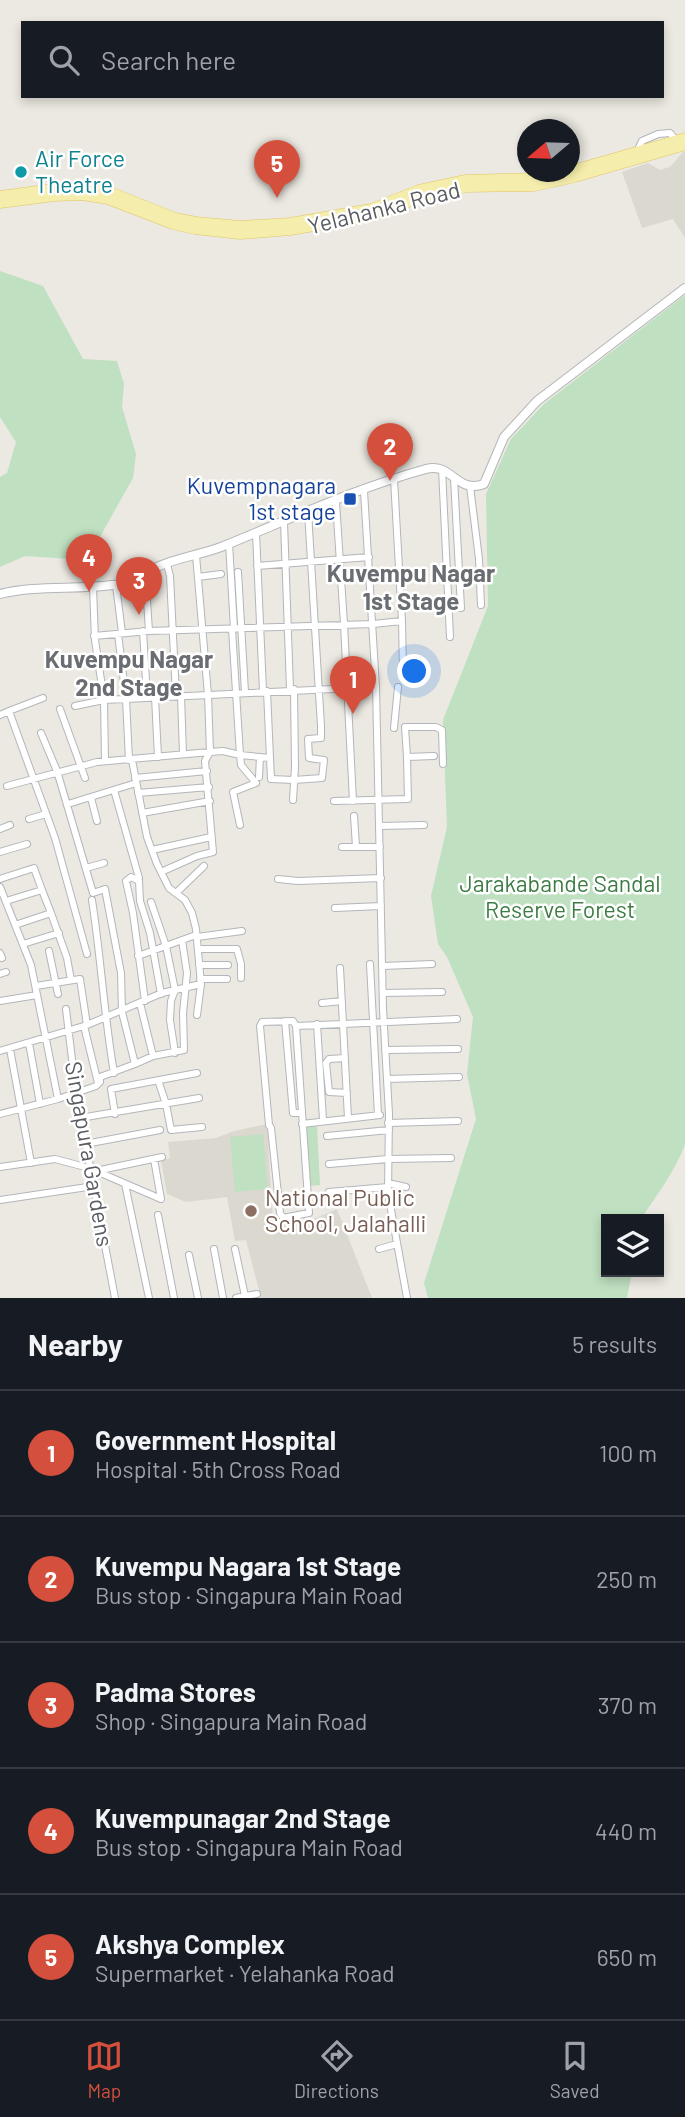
<!DOCTYPE html>
<html lang="en">
<head>
<meta charset="utf-8">
<style>
	:root { --surface:#171b24; --page:#20242c; --text:#f1f3f6; --muted:#9ea1a6; --line:#363941; --accent:#d5503c }
	body { margin:0; font-family:Barlow,sans-serif; background:var(--page); color:var(--text) }
	.controls { position:absolute; right:21px; bottom:21px; display:grid; overflow:hidden; border-radius:0px; box-shadow:0 4px 10px #0003 }
	.controls button { width:63px; height:63px; display:grid; place-items:center; padding:0; border:0; border-bottom:2px solid var(--line); background:var(--surface); color:var(--text); font:35px sans-serif }
	.compass { position:absolute; left:517px; top:119px; width:63px; height:63px; border-radius:50%; background:var(--surface); box-shadow:0 4px 10px #0003; rotate:251deg }
	.you { position:absolute; left:415px; top:672px; width:24px; height:24px; margin:-18px; border:5px solid #fff; border-radius:50%; background:#1a73e8; box-shadow:0 0 0 10px #1a73e833 }
	.badge { display:grid; place-items:center; width:46px; height:46px; border-radius:50%; background:var(--accent); color:#fff; font-size:23px; font-weight:700 }
	.pin { position:absolute; translate:-50% -58px; filter:drop-shadow(0 2px 4px #0008) }
	.pin::after { content:''; position:absolute; top:37px; width:24px; height:21px; background:inherit; clip-path:polygon(0 0,100% 0,50% 100%) }
	.list { margin:0; padding:0; list-style:none }
	h2 { display:flex; justify-content:space-between; align-items:center; height:91px; margin:0; padding:0 28px; font-size:30px }
	h2 small { font-size:23px; font-weight:400; color:var(--muted) }
	.list li { display:grid; grid-template-columns:46px 1fr auto; gap:21px; align-items:center; box-sizing:border-box; height:126px; padding:0 28px; border-top:2px solid var(--line) }
	.list b { display:block; font-size:26px; white-space:nowrap }
	.list p { margin:0; font-size:23px; white-space:nowrap; color:var(--muted) }
	.list em { font-size:23px; font-style:normal; color:var(--muted) }
	.icon { flex:none; width:38px; height:38px; fill:none; stroke:currentColor; stroke-width:2; stroke-linecap:round; stroke-linejoin:round }
	.map { position:relative; flex:none; width:685px; height:1298px; overflow:hidden }
	.search { position:absolute; background:var(--surface); box-shadow:0 4px 10px #0003; left:21px; right:21px; top:21px; height:77px; display:flex; align-items:center; gap:18px; box-sizing:border-box; padding:0 24px; border-radius:0px; color:var(--muted); font-size:26px }
	.sheet { height:721px; background:var(--surface) }
	nav { display:flex; justify-content:space-around; align-items:center; box-sizing:border-box; height:98px; border-top:2px solid var(--line); background:var(--surface); font-size:19px; color:var(--muted) }
	nav a { display:grid; justify-items:center; gap:4px }
	nav .on { color:var(--accent) }
	.map>svg:first-child { display:block }
	.education { fill:#dad8cf }
	.green { fill:#bfe0c1 }
	.lines { fill:none; stroke-linecap:round; stroke-linejoin:round }
	.minor-casing { stroke:#b3b6ba; stroke-width:8 }
	.tertiary-casing { stroke:#b3b6ba; stroke-width:10 }
	.primary-casing { stroke:#e1c464; stroke-width:11 }
	.minor { stroke:#fff; stroke-width:6 }
	.tertiary { stroke:#fff; stroke-width:8 }
	.primary { stroke:#f5edab; stroke-width:10 }
	.culture-dot { fill:#0f9aa8; stroke:#fff; stroke-width:2.5 }
	.transit-dot { fill:#1a4fb4; stroke:#fff; stroke-width:2.5 }
	.education-dot { fill:#8d6e63; stroke:#fff; stroke-width:2.5 }
	.labels { text-anchor:middle; stroke-width:5; stroke-linejoin:round; paint-order:stroke }
	.culture-label { font-size:23px; fill:#0d838f; stroke:#fff; text-anchor:start }
	.street-label { font-size:23px; fill:#595c60; stroke:#fff }
	.transit-label { font-size:23px; fill:#164399; stroke:#fff; text-anchor:end }
	.park-label { font-size:23px; fill:#3c7c43; stroke:#fff }
	.education-label { font-size:23px; fill:#785e54; stroke:#fff; text-anchor:start }
	.neighbourhood-label { font-size:24px; font-weight:bold; fill:#6a6e72; stroke:#fff }
</style>
</head>
<body>
<div class="map">
<svg width="685" height="1298" viewBox="0 0 685 1298">
	<rect width="100%" height="100%" fill="#ebe9e1"/>
	<path class="education" d="M 683,152 L 685,152 L 685,238 L 673,219 L 642,228 L 622,172 L 648,163 L 660,170 L 670,167 Z
		M 267,1124 L 273,1225 L 304,1223 L 337,1209 L 372,1298 L 261,1298 L 246,1240 L 235,1241 L 227,1197 L 186,1202 L 167,1194 L 161,1161 L 170,1158 L 168,1142 L 216,1138 L 234,1131 Z"/>
	<path class="green" d="M 0,271 L 43,286 L 83,359 L 117,361 L 124,384 L 122,407 L 136,454 L 133,478 L 92,551 L 71,559 L 25,556 L 0,567 L 0,477 L 7,473 L 16,442 L 0,417 Z
		M 685,295 L 685,1144 C 675,1172 657,1194 641,1219 L 606,1219 L 606,1272 L 632,1272 L 627,1298 L 428,1298 L 424,1283 L 476,1119 L 467,1074 L 473,1017 L 447,957 L 438,944 L 431,896 L 447,827 L 443,720 L 488,606 L 486,494 L 511,439 L 544,404 Z
		M 317,1126 L 320,1185 L 308,1186 L 305,1127 Z
		M 263,1134 L 268,1189 L 235,1192 L 230,1137 Z"/>
	<g class="lines">
		<defs>
			<path id="minor" d="M 637,152 L 642,141 L 658,134 L 670,133 L 676,140
				M 442,469 L 450,637
				M 454,478 L 461,608
				M 470,486 L 479,559 L 481,605
				M 364,491 L 376,687
				M 336,502 L 344,624 L 353,801
				M 284,522 L 290,689
				M 256,533 L 263,691
				M 229,543 L 234,629
				M 196,555 L 208,695 L 210,752 L 223,751 L 240,755 L 232,629
				M 167,564 L 170,576 L 176,696
				M 257,566 L 369,557
				M 238,572 L 245,692
				M 198,577 L 221,574
				M 138,582 L 146,586 L 149,631
				M 116,585 L 122,633
				M 93,587 L 95,640 L 104,700 L 376,687 L 383,1009 L 389,1114 L 388,1193 L 407,1298
				M 402,621 L 403,673
				M 143,631 L 147,697
				M 118,634 L 126,699 L 129,760
				M 94,636 L 149,631 L 373,624 L 402,621 L 394,479
				M 181,696 L 183,754
				M 155,697 L 158,757
				M 75,706 L 104,700 L 105,761
				M 60,709 L 85,778
				M 9,711 L 43,698
				M 0,715 L 9,711 L 55,838 L 87,954
				M 394,728 L 398,687
				M 407,757 L 405,727 L 436,727 L 442,730 L 443,764
				M 270,758 L 271,779 L 294,780 L 322,778 L 324,760 L 309,758 L 308,739 L 321,738 L 321,726 L 308,512
				M 259,777 L 260,757
				M 135,778 L 207,771
				M 7,786 L 97,762 L 210,752 L 205,761 L 213,852 L 197,856 L 161,872
				M 114,790 L 139,878
				M 138,793 L 209,787
				M 91,798 L 97,821
				M 293,800 L 295,767 L 294,689
				M 334,801 L 408,799 L 407,757 L 434,756
				M 68,804 L 136,783
				M 142,813 L 210,801
				M 354,816 L 356,847
				M 29,819 L 46,814
				M 240,825 L 233,792 L 256,783 L 241,765 L 240,755 L 270,758 L 267,691
				M 380,826 L 424,825
				M 0,829 L 10,825
				M 342,847 L 380,847
				M 152,850 L 211,837
				M 0,852 L 27,844
				M 86,868 L 104,863
				M 0,879 L 34,868 L 42,890
				M 278,879 L 298,881 L 381,878
				M 0,887 L 31,965 L 58,1099
				M 176,893 L 204,866
				M 92,900 C 101,958 104,1015 114,1073
				M 6,901 L 42,890 L 51,913
				M 151,902 L 166,946 L 175,990 L 171,1001 L 170,1020 L 175,1053
				M 335,908 L 381,906
				M 15,925 L 51,913 L 67,958 L 71,980
				M 197,937 L 242,931
				M 23,944 L 59,933
				M 199,949 L 237,949 L 241,964 L 241,978
				M 49,951 L 58,994
				M 0,953 L 2,958
				M 138,956 L 196,935
				M 370,964 L 378,1115
				M 199,965 L 228,965
				M 383,966 L 432,964
				M 340,968 L 348,1118
				M 0,974 L 6,972
				M 200,979 L 227,979
				M 36,986 L 80,979 L 87,1025
				M 383,993 L 442,992
				M 0,1001 L 37,995
				M 145,1001 L 133,913 L 126,881 L 131,877 L 139,881 L 140,901 L 150,933 L 161,994
				M 140,1003 L 153,1056
				M 322,1003 L 342,1001
				M 66,1009 L 76,1093 L 115,1298
				M 197,1015 L 201,984
				M 285,1021 L 293,1113 L 302,1113
				M 317,1024 L 323,1120
				M 84,1026 L 98,1083
				M 296,1026 L 309,1213 L 283,1218 L 280,1213 L 271,1128 L 269,1125 L 260,1026 L 262,1022 L 293,1021 L 296,1026 L 457,1019
				M 29,1043 L 40,1104
				M 10,1049 L 31,1163
				M 385,1050 L 458,1049
				M 0,1051 L 87,1025 L 162,993 L 201,984 L 196,929 L 192,913 L 185,900 L 169,888 L 157,864 L 147,837 L 132,760
				M 345,1058 L 329,1059 L 326,1063 L 329,1092 L 347,1093
				M 135,1064 L 153,1056 L 184,1050 L 183,1013 L 187,973 L 182,940
				M 387,1079 L 459,1077
				M 158,1080 L 166,1104 L 171,1130 L 202,1127
				M 0,1114 L 58,1099 L 96,1086 L 100,1082 L 100,1077 L 135,1064 L 122,1012 L 121,973 L 105,889 L 93,893 L 57,771 L 41,733
				M 115,1114 L 111,1089 L 197,1073
				M 80,1118 L 199,1098
				M 388,1123 L 458,1121
				M 302,1124 L 380,1115
				M 327,1136 L 389,1130
				M 85,1144 L 160,1130
				M 329,1164 L 388,1159 L 451,1158
				M 0,1167 L 55,1159 L 89,1168
				M 96,1171 L 161,1199 L 154,1159
				M 96,1171 L 162,1157
				M 388,1183 L 406,1187
				M 125,1184 L 149,1298
				M 329,1192 L 388,1187
				M 0,1200 L 94,1186
				M 158,1215 L 174,1298
				M 214,1249 L 223,1298
				M 235,1249 L 245,1296 L 236,1298
				M 379,1249 L 397,1244
				M 189,1255 L 198,1298
				M 245,1296 L 257,1294"/>
			<path id="tertiary" d="M 0,594 C 37,585 74,590 112,585 C 119,584 131,585 138,582 C 144,579 149,572 155,568 C 174,558 200,555 221,547 C 288,520 356,488 426,469 C 452,462 456,494 484,484 L 504,437 L 537,401 L 685,288"/>
			<path id="primary" d="M 570,171 L 685,138
				M 0,196 L 53,189 L 84,188 L 110,192 L 175,218 L 196,222 L 240,226 L 290,223 L 371,209 L 419,190 L 466,180 L 538,178 L 567,172
				M 0,203 L 54,196 L 83,195 L 108,199 L 173,224 L 195,229 L 240,234 L 290,230 L 373,216 L 421,197 L 467,187 L 534,186 L 575,177 L 685,145"/>
		</defs>
		<use href="#minor" class="minor-casing"/>
		<use href="#tertiary" class="tertiary-casing"/>
		<use href="#primary" class="primary-casing"/>
		<use href="#minor" class="minor"/>
		<use href="#tertiary" class="tertiary"/>
		<use href="#primary" class="primary"/>
	</g>
	<circle class="culture-dot" cx="21" cy="172" r="7"/>
	<rect class="transit-dot" x="343" y="492" width="14" height="14" rx="3.5"/>
	<circle class="education-dot" cx="251" cy="1211" r="7"/>
	<g class="labels">
		<g class="culture-label">
			<text x="35" y="167">Air Force<tspan x="35" dy="26">Theatre</tspan></text>
		</g>
		<g class="street-label">
			<text transform="translate(384 208) rotate(-14)" y="8">Yelahanka Road</text>
			<text transform="translate(89 1154) rotate(80)" y="8">Singapura Gardens</text>
		</g>
		<g class="transit-label">
			<text x="336" y="494">Kuvempnagara<tspan x="336" dy="26">1st stage</tspan></text>
		</g>
		<g class="park-label">
			<text x="560" y="892">Jarakabande Sandal<tspan x="560" dy="26">Reserve Forest</tspan></text>
		</g>
		<g class="education-label">
			<text x="265" y="1206">National Public<tspan x="265" dy="26">School, Jalahalli</tspan></text>
		</g>
		<g class="neighbourhood-label">
			<text x="411" y="582">Kuvempu Nagar<tspan x="411" dy="28">1st Stage</tspan></text>
			<text x="129" y="668">Kuvempu Nagar<tspan x="129" dy="28">2nd Stage</tspan></text>
		</g>
	</g>
</svg>
<div class="controls">
<button><svg class="icon" aria-label="layers" viewBox="0 0 24 24"><path d="M12 4l9 5-9 5-9-5zM3 14l9 5 9-5"/></svg></button>
</div>
<svg class="compass" viewBox="-18 -18 36 36"><path d="M0-13l5 13h-10z" fill="#e53935"/><path d="M0 13l5-13h-10z" fill="#9ea1a6"/></svg>
<div class="you"></div>
<div class="pin badge" style="left:353px;top:714px">1</div>
<div class="pin badge" style="left:390px;top:481px">2</div>
<div class="pin badge" style="left:139px;top:615px">3</div>
<div class="pin badge" style="left:89px;top:592px">4</div>
<div class="pin badge" style="left:277px;top:198px">5</div>
<div class="search"><svg class="icon" aria-label="search" viewBox="0 0 24 24"><circle cx="10" cy="10" r="6"/><path d="M15 15l6 6"/></svg>Search here</div>
</div>
<section class="sheet">
<h2>Nearby<small>5 results</small></h2>
<ul class="list">
<li><span class="badge">1</span><div><b>Government Hospital</b><p>Hospital · 5th Cross Road</p></div><em>100 m</em></li>
<li><span class="badge">2</span><div><b>Kuvempu Nagara 1st Stage</b><p>Bus stop · Singapura Main Road</p></div><em>250 m</em></li>
<li><span class="badge">3</span><div><b>Padma Stores</b><p>Shop · Singapura Main Road</p></div><em>370 m</em></li>
<li><span class="badge">4</span><div><b>Kuvempunagar 2nd Stage</b><p>Bus stop · Singapura Main Road</p></div><em>440 m</em></li>
<li><span class="badge">5</span><div><b>Akshya Complex</b><p>Supermarket · Yelahanka Road</p></div><em>650 m</em></li>
</ul>
</section>
<nav>
<a class="on"><svg class="icon" aria-label="map" viewBox="0 0 24 24"><path d="M3 6l6-2 6 2 6-2v14l-6 2-6-2-6 2zM9 4v14M15 6v14"/></svg>Map</a>
<a><svg class="icon" aria-label="directions" viewBox="0 0 24 24"><path d="M12 3l9 9-9 9-9-9zM9 14v-3h6M13 9l2 2-2 2"/></svg>Directions</a>
<a><svg class="icon" aria-label="saved" viewBox="0 0 24 24"><path d="M7 4h10v16l-5-4-5 4z"/></svg>Saved</a>
</nav>
</body>
</html>
